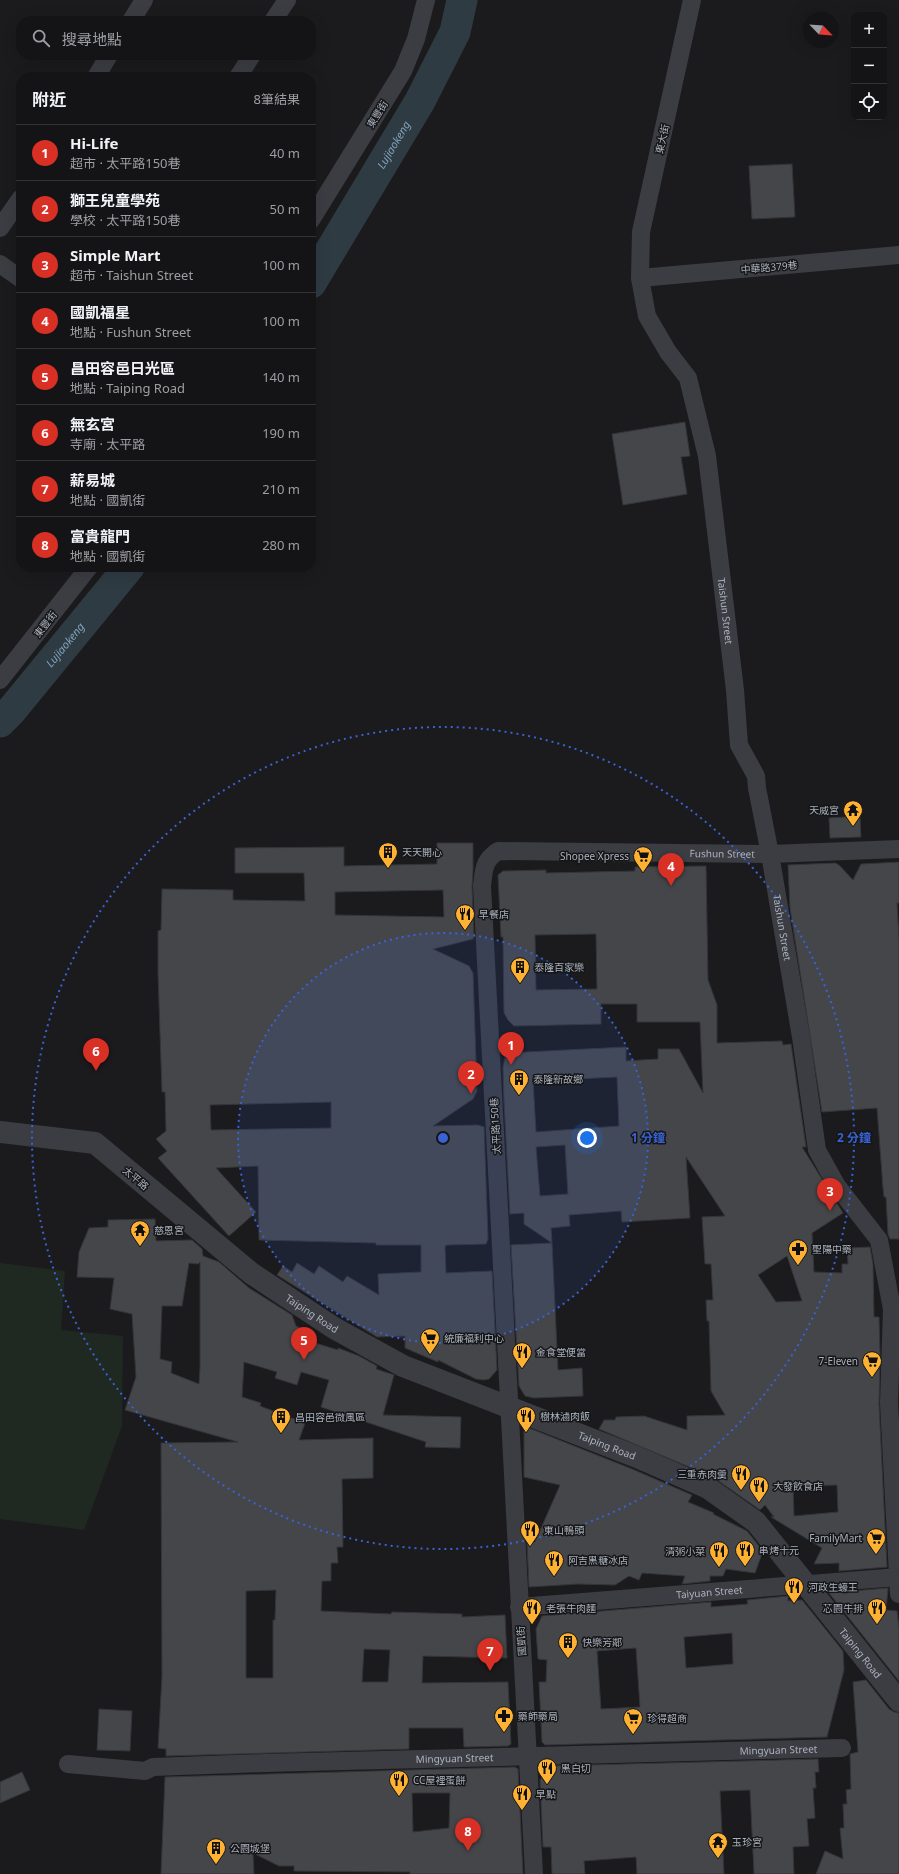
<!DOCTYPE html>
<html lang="zh-TW">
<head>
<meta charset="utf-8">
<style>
	:root { --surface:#141416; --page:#1d1d1f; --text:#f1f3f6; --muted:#9d9ea1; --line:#333335; --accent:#d93025 }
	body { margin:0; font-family:"Noto Sans","Noto Sans TC",sans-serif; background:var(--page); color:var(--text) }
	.controls { position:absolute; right:12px; top:12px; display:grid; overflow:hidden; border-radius:8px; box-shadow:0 4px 16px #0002 }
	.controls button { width:36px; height:36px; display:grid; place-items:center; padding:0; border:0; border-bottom:1px solid var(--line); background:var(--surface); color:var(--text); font:20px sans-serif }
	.compass { position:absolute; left:803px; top:12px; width:36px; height:36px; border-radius:50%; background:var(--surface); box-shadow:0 4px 16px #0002; rotate:115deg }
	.you { position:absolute; left:587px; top:1138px; width:14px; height:14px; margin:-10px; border:3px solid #fff; border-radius:50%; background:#1a73e8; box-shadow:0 0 0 6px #1a73e833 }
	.badge { display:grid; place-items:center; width:26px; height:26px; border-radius:50%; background:var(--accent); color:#fff; font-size:13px; font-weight:700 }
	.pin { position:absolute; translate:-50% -33px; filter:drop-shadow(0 1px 2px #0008) }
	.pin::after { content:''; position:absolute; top:21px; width:14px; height:12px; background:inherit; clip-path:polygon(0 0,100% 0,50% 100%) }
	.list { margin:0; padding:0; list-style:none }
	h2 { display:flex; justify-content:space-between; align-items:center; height:52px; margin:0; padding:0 16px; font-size:17px }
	h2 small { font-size:13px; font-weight:400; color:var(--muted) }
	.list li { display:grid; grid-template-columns:26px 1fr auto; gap:12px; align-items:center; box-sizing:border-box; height:56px; padding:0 16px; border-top:1px solid var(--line) }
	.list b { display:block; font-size:15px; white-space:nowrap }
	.list p { margin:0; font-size:13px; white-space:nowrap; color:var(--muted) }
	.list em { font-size:13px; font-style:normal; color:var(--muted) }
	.icon { flex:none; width:22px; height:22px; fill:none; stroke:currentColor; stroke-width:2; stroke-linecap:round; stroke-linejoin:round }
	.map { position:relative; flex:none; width:899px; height:1874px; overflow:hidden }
	.search { position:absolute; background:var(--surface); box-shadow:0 4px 16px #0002; left:16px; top:16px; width:300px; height:44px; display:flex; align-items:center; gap:10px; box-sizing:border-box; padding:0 14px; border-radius:16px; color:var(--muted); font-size:15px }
	.panel { position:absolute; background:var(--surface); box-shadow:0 4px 16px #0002; left:16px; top:72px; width:300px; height:500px; border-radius:16px }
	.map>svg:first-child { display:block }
	.green { fill:#202921 }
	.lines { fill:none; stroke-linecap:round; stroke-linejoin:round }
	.river { stroke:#2f3b43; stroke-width:31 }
	.building { fill:#44464a; stroke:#34353a; fill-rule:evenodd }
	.minor { stroke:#3b3d43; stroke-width:18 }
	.tertiary { stroke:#3b3d43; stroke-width:22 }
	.ring { fill:none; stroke:#3a62d3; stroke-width:2; stroke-dasharray:2 4 }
	.labels { text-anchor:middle; stroke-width:3; stroke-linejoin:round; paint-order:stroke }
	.street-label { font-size:10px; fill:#acb2be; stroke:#151618 }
	.poi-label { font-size:10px; fill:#acb2be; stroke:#151618; text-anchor:start }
	.water-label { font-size:11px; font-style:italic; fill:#80a2bb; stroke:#151618 }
	.centre { fill:#3a62d3; stroke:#151618; stroke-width:2 }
	.ring-label { font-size:12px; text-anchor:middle; font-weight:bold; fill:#3a62d3; stroke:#151618; stroke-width:3; stroke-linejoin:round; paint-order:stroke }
</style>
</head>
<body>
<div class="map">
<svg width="899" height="1874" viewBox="0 0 899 1874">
	<rect width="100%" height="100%" fill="#1b1b1d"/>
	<path class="green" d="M 0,1263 L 65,1271 L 61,1330 L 123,1336 L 122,1426 L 84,1530 L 0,1519 Z"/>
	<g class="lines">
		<g class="river">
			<path id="s1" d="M 311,283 L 420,101 L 455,32 L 462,0"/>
			<path id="s2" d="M 0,722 L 11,711 L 129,567"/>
		</g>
	</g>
	<path class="building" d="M 792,164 L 795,217 L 752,219 L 749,166 Z
		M 685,422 L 690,456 L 681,457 L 687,494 L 623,505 L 612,434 Z
		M 846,817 L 860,817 L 861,837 L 830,838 L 829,818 Z
		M 437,843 L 473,843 L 473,870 L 472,887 L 474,936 L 473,939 L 433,949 L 469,966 L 473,973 L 477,1091 L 473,1099 L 433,1126 L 478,1125 L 484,1127 L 488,1239 L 486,1244 L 447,1245 L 445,1246 L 446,1273 L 492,1271 L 497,1370 L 489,1379 L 484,1380 L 476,1379 L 438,1360 L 438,1362 L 405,1348 L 405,1336 L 377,1337 L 277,1275 L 283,1266 L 292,1272 L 297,1263 L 314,1274 L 319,1266 L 343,1282 L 347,1276 L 379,1295 L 378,1274 L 421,1272 L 421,1245 L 376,1245 L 376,1243 L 259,1240 L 258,1166 L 216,1168 L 256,1212 L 229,1236 L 158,1158 L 167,1151 L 156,1139 L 166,1131 L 165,1092 L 162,1092 L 158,973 L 158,931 L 161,930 L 162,889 L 233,890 L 233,900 L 305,901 L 304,873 L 235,873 L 235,848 L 344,847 L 344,866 L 437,864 ZM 443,890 L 444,917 L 335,915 L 335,892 ZM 331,1102 L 331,1128 L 211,1130 L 210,1105 Z
		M 899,862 L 899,903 L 897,903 L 899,940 L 899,1239 L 890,1239 L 888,1234 L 886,1197 L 884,1197 L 883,1188 L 877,1108 L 822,1112 L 790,908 L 788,865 L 835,863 L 839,865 L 853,880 L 861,864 Z
		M 706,866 L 708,980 L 717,1005 L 717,1043 L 782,1041 L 783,1045 L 791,1044 L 806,1147 L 802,1147 L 843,1213 L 812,1233 L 814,1272 L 842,1273 L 842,1264 L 848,1264 L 847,1248 L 870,1247 L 873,1264 L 874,1317 L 879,1317 L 880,1355 L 879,1404 L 887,1567 L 839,1571 L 839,1563 L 814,1564 L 822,1548 L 771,1517 L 774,1517 L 765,1505 L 760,1510 L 713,1477 L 599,1429 L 604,1420 L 615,1420 L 616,1417 L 644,1416 L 687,1430 L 687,1416 L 725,1415 L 711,1391 L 709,1321 L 707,1321 L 706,1300 L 713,1300 L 711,1264 L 705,1264 L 702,1217 L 725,1216 L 686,1157 L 690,1218 L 622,1222 L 621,1211 L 569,1215 L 570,1226 L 551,1228 L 552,1243 L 524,1224 L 524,1213 L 510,1214 L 504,1101 L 503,1068 L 506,1053 L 626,1047 L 626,1061 L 658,1059 L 658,1049 L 679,1049 L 703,1093 L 700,1022 L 637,1022 L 637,1004 L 601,1004 L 601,1024 L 514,1026 L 508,1020 L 504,1013 L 503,937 L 501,937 L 498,875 L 503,871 L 546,870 L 546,873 L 635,871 L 635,867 ZM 596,934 L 597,989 L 536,990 L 535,935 ZM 617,1077 L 619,1126 L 536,1132 L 533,1081 ZM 565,1145 L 568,1194 L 540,1196 L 536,1147 ZM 787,1256 L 802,1301 L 776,1302 L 758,1275 ZM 837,1485 L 838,1512 L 794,1516 L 793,1486 Z
		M 155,1219 L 156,1241 L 192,1240 L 202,1249 L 203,1256 L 219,1262 L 249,1288 L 292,1315 L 296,1326 L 314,1334 L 312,1342 L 338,1350 L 338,1348 L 359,1356 L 377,1366 L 376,1369 L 394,1375 L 383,1415 L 461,1417 L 460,1448 L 425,1447 L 426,1442 L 321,1407 L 329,1380 L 301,1372 L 297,1385 L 275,1378 L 277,1372 L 244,1362 L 242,1397 L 261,1403 L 260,1406 L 305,1423 L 299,1440 L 373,1438 L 373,1478 L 342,1479 L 343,1547 L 337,1547 L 338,1563 L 331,1563 L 331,1581 L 322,1581 L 321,1611 L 391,1614 L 392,1612 L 462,1614 L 462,1617 L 505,1615 L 507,1658 L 423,1656 L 422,1683 L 508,1682 L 511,1744 L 508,1746 L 464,1747 L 463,1728 L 409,1728 L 409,1749 L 166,1756 L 166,1749 L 158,1748 L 162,1677 L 161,1443 L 238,1442 L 125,1410 L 136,1377 L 132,1314 L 110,1309 L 114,1278 L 77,1277 L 79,1252 L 89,1228 L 108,1227 L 108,1220 ZM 200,1262 L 200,1368 L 199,1384 L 171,1373 L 172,1362 L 160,1359 L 162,1306 L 182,1306 L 189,1263 L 198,1264 ZM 276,1590 L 275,1620 L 273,1620 L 273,1678 L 246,1678 L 246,1591 ZM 364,1649 L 390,1650 L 388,1682 L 362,1682 Z
		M 552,1243 L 558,1370 L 582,1368 L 583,1396 L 534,1398 L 525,1396 L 519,1386 L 511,1245 Z
		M 524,1426 L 632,1469 L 692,1495 L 688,1502 L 714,1513 L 713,1514 L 747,1531 L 763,1551 L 755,1573 L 726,1569 L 723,1576 L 710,1576 L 710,1581 L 682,1584 L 685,1576 L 642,1573 L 639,1580 L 629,1576 L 615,1585 L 578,1584 L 529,1587 L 527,1542 L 535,1542 L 560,1485 L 524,1477 Z
		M 888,1588 L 886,1610 L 897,1611 L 899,1627 L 899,1681 L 829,1593 Z
		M 788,1596 L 788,1601 L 802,1600 L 843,1651 L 844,1670 L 827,1737 L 545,1745 L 542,1742 L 539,1682 L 546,1682 L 547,1660 L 538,1659 L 536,1629 L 542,1616 L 711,1602 L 711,1607 L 748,1604 L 747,1600 ZM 732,1633 L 733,1664 L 686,1668 L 684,1637 ZM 636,1648 L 640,1707 L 601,1709 L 597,1651 Z
		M 866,1680 L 889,1709 L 894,1712 L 899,1713 L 899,1874 L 816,1874 L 825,1851 L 843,1859 L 840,1828 L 844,1828 L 843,1804 L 847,1804 L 846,1790 L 851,1789 L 850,1754 L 858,1752 L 853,1682 Z
		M 99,1709 L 132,1711 L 130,1751 L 97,1750 Z
		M 818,1759 L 819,1772 L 815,1772 L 816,1788 L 813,1788 L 815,1818 L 807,1819 L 809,1846 L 793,1847 L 794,1874 L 754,1874 L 750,1790 L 720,1791 L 724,1874 L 637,1874 L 636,1857 L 584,1861 L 585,1874 L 552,1874 L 551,1847 L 543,1847 L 540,1780 L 550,1766 Z
		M 515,1767 L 518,1769 L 523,1874 L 410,1874 L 410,1872 L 294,1871 L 294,1866 L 279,1866 L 253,1853 L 254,1874 L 161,1874 L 165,1777 ZM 412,1793 L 450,1793 L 449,1828 L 413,1832 Z
		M 22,1772 L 30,1790 L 0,1803 L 0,1782 Z"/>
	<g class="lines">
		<g class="minor">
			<path id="s3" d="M 692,0 L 641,232 L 640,278 L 647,316 L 668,352 L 688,378 L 707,456 L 735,690 L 739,745 L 756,776 L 757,788 L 770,854 L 801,1037 L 817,1150 L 837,1186 L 879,1240 L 892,1309 L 889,1403 L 899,1594"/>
			<path d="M 131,21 L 144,0"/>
			<path d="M 273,21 L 287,0"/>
			<path d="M 96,77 L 109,55"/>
			<path d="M 238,77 L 252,55"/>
			<path d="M 311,220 L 403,71 L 416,39 L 426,0"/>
			<path d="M 0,228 L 21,198"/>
			<path d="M 0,264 L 21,279"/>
			<path d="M 640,278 L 899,255"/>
			<path d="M 0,680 L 89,567"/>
			<path id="s4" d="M 519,1607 L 899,1577"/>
			<path id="s5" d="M 68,1764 L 145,1771 L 153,1767 L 265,1763 L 842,1748"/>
			<path id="s6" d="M 534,1874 L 482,886 C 484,870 483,861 498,851 L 770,854 L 899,849"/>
		</g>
		<path class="tertiary" id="s7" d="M 0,1132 L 95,1143 L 251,1273 L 334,1328 L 403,1366 L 637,1457 L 708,1488 L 756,1522 L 899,1701"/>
	</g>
	<circle cx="443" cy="1138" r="205" fill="#3a62d3" fill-opacity=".12"/>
	<g class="ring">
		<circle cx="443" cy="1138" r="205"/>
		<circle cx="443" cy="1138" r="411"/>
	</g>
	<defs>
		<symbol id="temple-pin" viewBox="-11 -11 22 30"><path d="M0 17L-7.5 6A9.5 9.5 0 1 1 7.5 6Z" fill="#ffb131" stroke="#151618"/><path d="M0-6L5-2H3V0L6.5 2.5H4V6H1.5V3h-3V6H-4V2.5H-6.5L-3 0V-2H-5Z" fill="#111"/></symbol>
		<symbol id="building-pin" viewBox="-11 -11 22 30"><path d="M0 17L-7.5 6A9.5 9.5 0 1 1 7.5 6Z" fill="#ffb131" stroke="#151618"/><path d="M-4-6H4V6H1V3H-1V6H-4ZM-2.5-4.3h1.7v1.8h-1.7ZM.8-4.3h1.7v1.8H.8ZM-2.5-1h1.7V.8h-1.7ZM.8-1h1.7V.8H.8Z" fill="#111"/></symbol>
		<symbol id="supermarket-pin" viewBox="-11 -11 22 30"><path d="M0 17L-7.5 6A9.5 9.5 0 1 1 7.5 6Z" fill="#ffb131" stroke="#151618"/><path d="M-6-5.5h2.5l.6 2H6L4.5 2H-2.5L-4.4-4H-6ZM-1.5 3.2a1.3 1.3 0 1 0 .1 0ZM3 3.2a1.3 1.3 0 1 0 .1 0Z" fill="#111"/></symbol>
		<symbol id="restaurant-pin" viewBox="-11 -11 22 30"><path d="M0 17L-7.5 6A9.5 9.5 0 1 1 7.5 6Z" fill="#ffb131" stroke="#151618"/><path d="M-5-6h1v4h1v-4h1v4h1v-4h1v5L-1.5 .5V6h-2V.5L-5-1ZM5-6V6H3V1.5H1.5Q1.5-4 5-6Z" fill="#111"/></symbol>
		<symbol id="pharmacy-pin" viewBox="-11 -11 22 30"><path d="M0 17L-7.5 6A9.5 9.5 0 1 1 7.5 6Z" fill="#ffb131" stroke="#151618"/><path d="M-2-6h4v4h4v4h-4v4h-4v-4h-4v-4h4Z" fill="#111"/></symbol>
	</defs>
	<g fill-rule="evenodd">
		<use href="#temple-pin" x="842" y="799" width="22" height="30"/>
		<use href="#building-pin" x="377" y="841" width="22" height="30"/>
		<use href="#supermarket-pin" x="632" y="845" width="22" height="30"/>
		<use href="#restaurant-pin" x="454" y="903" width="22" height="30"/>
		<use href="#building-pin" x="509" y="956" width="22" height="30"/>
		<use href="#building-pin" x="508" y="1068" width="22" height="30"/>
		<use href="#temple-pin" x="129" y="1219" width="22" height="30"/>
		<use href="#pharmacy-pin" x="787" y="1238" width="22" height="30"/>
		<use href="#supermarket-pin" x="419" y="1327" width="22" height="30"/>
		<use href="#restaurant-pin" x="511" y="1341" width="22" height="30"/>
		<use href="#supermarket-pin" x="861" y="1350" width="22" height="30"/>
		<use href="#restaurant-pin" x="515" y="1405" width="22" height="30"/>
		<use href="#building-pin" x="270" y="1406" width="22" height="30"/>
		<use href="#restaurant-pin" x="730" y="1463" width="22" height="30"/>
		<use href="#restaurant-pin" x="748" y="1475" width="22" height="30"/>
		<use href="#restaurant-pin" x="519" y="1519" width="22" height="30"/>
		<use href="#supermarket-pin" x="865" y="1527" width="22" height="30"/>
		<use href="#restaurant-pin" x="734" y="1539" width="22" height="30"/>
		<use href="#restaurant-pin" x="708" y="1540" width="22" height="30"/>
		<use href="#restaurant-pin" x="543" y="1549" width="22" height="30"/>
		<use href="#restaurant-pin" x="783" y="1576" width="22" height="30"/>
		<use href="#restaurant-pin" x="521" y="1597" width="22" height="30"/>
		<use href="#restaurant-pin" x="866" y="1597" width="22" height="30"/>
		<use href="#building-pin" x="557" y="1631" width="22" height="30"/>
		<use href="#pharmacy-pin" x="493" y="1705" width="22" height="30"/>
		<use href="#supermarket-pin" x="622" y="1707" width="22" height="30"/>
		<use href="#restaurant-pin" x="536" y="1757" width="22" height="30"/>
		<use href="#restaurant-pin" x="388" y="1769" width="22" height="30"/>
		<use href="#restaurant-pin" x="511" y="1783" width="22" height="30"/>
		<use href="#temple-pin" x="707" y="1831" width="22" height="30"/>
		<use href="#building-pin" x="205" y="1837" width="22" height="30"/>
	</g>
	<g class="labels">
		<g class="street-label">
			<text transform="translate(377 114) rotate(-58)" y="4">東豐街</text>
			<text transform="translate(662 139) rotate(-77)" y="4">東大街</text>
			<text transform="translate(769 267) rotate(-5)" y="4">中華路379巷</text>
			<text dy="4" stroke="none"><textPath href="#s3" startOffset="633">Taishun Street</textPath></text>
			<text transform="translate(45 624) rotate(-52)" y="4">東豐街</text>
			<text dy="4" stroke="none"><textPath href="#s6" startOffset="1254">Fushun Street</textPath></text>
			<text dy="4" stroke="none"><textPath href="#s3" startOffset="957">Taishun Street</textPath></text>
			<text transform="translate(495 1126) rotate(-93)" y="4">太平路150巷</text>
			<text transform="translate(136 1178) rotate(40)" y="4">太平路</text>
			<text dy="4" stroke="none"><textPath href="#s7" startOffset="372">Taiping Road</textPath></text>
			<text dy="4" stroke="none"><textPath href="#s7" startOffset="696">Taiping Road</textPath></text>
			<text dy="4" stroke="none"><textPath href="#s4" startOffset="191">Taiyuan Street</textPath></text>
			<text transform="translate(521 1641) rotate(-94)" y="4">國凱街</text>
			<text dy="4" stroke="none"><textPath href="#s7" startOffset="1032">Taiping Road</textPath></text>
			<text dy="4" stroke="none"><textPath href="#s5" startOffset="712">Mingyuan Street</textPath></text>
			<text dy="4" stroke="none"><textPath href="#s5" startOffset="388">Mingyuan Street</textPath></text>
		</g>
		<g class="poi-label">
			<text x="839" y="814" text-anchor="end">天威宮</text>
			<text x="402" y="856">天天開心</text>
			<text x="629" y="860" text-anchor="end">Shopee Xpress</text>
			<text x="479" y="918">早餐店</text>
			<text x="534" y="971">泰隆百家樂</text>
			<text x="533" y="1083">泰隆新故鄉</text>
			<text x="154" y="1234">慈恩宮</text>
			<text x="812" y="1253">聖陽中藥</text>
			<text x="444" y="1342">統廉福利中心</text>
			<text x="536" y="1356">金食堂便當</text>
			<text x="858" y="1365" text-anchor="end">7-Eleven</text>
			<text x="540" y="1420">樹林滷肉飯</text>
			<text x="295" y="1421">昌田容邑微風區</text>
			<text x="727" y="1478" text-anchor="end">三重赤肉羹</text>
			<text x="773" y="1490">大發飲食店</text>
			<text x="544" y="1534">東山鴨頭</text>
			<text x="862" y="1542" text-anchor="end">FamilyMart</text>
			<text x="759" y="1554">串烤十元</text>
			<text x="705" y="1555" text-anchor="end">清粥小菜</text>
			<text x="568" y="1564">阿吉黑糖冰店</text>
			<text x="808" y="1591">河政生蠔王</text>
			<text x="546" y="1612">老張牛肉麵</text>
			<text x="863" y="1612" text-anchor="end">芯園牛排</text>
			<text x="582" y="1646">快樂芳鄰</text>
			<text x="518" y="1720">藥師藥局</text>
			<text x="647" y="1722">珍得超商</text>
			<text x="561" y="1772">黑白切</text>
			<text x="413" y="1784">CC屋裡蛋餅</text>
			<text x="536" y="1798">早點</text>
			<text x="732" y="1846">玉珍宮</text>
			<text x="230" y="1852">公園城堡</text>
		</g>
		<g class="water-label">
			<text dy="4" stroke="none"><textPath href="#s1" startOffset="161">Lujiaokeng</textPath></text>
			<text dy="4" stroke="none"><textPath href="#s2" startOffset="101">Lujiaokeng</textPath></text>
		</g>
	</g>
	<circle cx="443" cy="1138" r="6" class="centre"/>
	<g class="ring-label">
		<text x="648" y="1142">1 分鐘</text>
		<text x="854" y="1142">2 分鐘</text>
	</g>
</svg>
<div class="controls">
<button>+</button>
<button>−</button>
<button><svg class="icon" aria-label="locate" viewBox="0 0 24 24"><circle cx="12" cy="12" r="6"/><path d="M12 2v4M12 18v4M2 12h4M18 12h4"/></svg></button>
</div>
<svg class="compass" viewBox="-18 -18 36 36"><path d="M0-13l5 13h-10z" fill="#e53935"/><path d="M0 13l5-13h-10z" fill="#9d9ea1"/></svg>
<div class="you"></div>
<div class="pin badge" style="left:511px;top:1065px">1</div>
<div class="pin badge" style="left:471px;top:1094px">2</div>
<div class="pin badge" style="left:830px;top:1211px">3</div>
<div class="pin badge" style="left:671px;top:886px">4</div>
<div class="pin badge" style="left:304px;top:1360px">5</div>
<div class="pin badge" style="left:96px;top:1071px">6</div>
<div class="pin badge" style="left:490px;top:1671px">7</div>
<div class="pin badge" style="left:468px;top:1851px">8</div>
<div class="search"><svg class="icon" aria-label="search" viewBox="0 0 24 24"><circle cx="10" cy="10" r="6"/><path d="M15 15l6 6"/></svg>搜尋地點</div>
<section class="panel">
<h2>附近<small>8筆結果</small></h2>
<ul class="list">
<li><span class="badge">1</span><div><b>Hi-Life</b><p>超市 · 太平路150巷</p></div><em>40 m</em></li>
<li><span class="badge">2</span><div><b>獅王兒童學苑</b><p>學校 · 太平路150巷</p></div><em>50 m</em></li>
<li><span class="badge">3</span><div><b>Simple Mart</b><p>超市 · Taishun Street</p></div><em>100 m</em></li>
<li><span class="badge">4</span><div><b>國凱福星</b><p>地點 · Fushun Street</p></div><em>100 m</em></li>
<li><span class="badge">5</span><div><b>昌田容邑日光區</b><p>地點 · Taiping Road</p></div><em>140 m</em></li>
<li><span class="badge">6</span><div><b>無玄宮</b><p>寺廟 · 太平路</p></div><em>190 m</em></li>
<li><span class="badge">7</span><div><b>薪易城</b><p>地點 · 國凱街</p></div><em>210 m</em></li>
<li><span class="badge">8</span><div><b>富貴龍門</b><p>地點 · 國凱街</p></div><em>280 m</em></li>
</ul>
</section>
</div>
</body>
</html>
